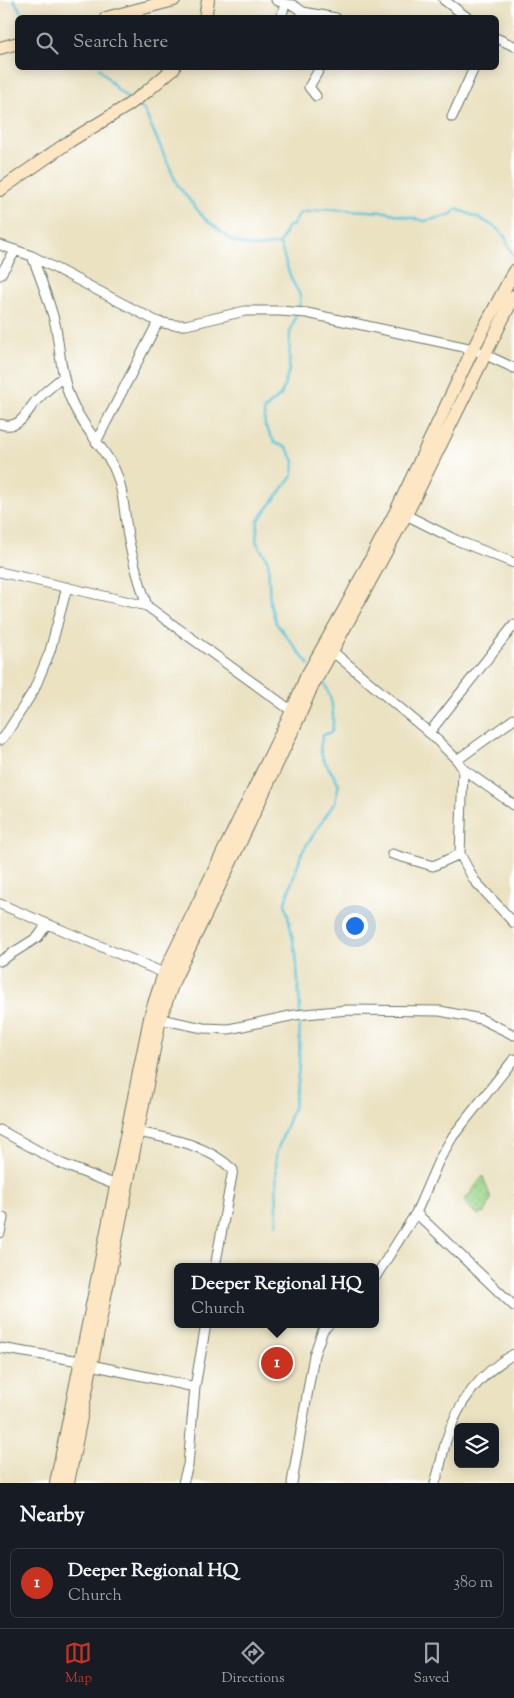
<!DOCTYPE html>
<html lang="en">
<head>
<meta charset="utf-8">
<style>
	:root { --surface:#171b24; --page:#20242c; --text:#f1f3f6; --muted:#9ea1a6; --line:#363941; --accent:#c8321e }
	body { margin:0; font-family:"Sorts Mill Goudy",serif; background:var(--page); color:var(--text) }
	.controls { position:absolute; right:15px; bottom:15px; display:grid; overflow:hidden; border-radius:8px; box-shadow:0 2px 12px #0003 }
	.controls button { width:45px; height:45px; display:grid; place-items:center; padding:0; border:0; border-bottom:1px solid var(--line); background:var(--surface); color:var(--text); font:25px sans-serif }
	.you { position:absolute; left:354px; top:925px; width:18px; height:18px; margin:-12px; border:4px solid #fff; border-radius:50%; background:#1a73e8; box-shadow:0 0 0 8px #1a73e833 }
	.badge { display:grid; place-items:center; width:32px; height:32px; border-radius:50%; background:var(--accent); color:#fff; font-size:16px; font-weight:700 }
	.pin { position:absolute; translate:-50% -50%; border:2px solid #fff; box-shadow:0 1px 5px #0006 }
	.popup { position:absolute; left:174px; top:1263px; width:205px; height:65px; box-sizing:border-box; display:grid; place-content:center; border-radius:8px; background:var(--surface); filter:drop-shadow(0 1px 4px #0005); font-size:16px; white-space:nowrap; color:var(--muted) }
	.popup b { font-size:19px; color:var(--text) }
	.popup::after { content:''; position:absolute; left:50%; top:100%; margin-left:-10px; border:10px solid transparent; border-top-color:var(--surface) }
	.list { margin:0; padding:0; list-style:none }
	h2 { display:flex; justify-content:space-between; align-items:center; height:65px; margin:0; padding:0 20px; font-size:21px }
	h2 small { font-size:16px; font-weight:400; color:var(--muted) }
	.list li { display:grid; grid-template-columns:32px 1fr auto; gap:15px; align-items:center; box-sizing:border-box; height:70px; margin:0 10px 10px; padding:0 10px; border:1px solid var(--line); border-radius:8px }
	.list b { display:block; font-size:19px; white-space:nowrap }
	.list p { margin:0; font-size:16px; white-space:nowrap; color:var(--muted) }
	.list em { font-size:16px; font-style:normal; color:var(--muted) }
	.icon { flex:none; width:28px; height:28px; fill:none; stroke:currentColor; stroke-width:2; stroke-linecap:round; stroke-linejoin:round }
	.map { position:relative; flex:none; width:514px; height:1483px; overflow:hidden }
	.search { position:absolute; background:var(--surface); box-shadow:0 2px 12px #0003; left:15px; right:15px; top:15px; height:55px; display:flex; align-items:center; gap:12px; box-sizing:border-box; padding:0 18px; border-radius:8px; color:var(--muted); font-size:19px }
	.sheet { height:145px; background:var(--surface) }
	nav { display:flex; justify-content:space-around; align-items:center; box-sizing:border-box; height:70px; border-top:1px solid var(--line); background:var(--surface); font-size:14px; color:var(--muted) }
	nav a { display:grid; justify-items:center; gap:2px }
	nav .on { color:var(--accent) }
	.map>svg:first-child { display:block }
	.grass { fill:url(#grass-dots); stroke:#5c885d }
	.lines { fill:none; stroke-linecap:round; stroke-linejoin:round }
	.stream { stroke:#5fc6dc; stroke-width:2.5 }
	.street-casing { stroke:#676; stroke-width:11 }
	.secondary-casing { stroke:#676; stroke-width:14 }
	.street { stroke:#fff; stroke-width:9 }
	.secondary { stroke:#fce6c4; stroke-width:12 }
</style>
</head>
<body>
<div class="map">
<svg width="514" height="1483" viewBox="0 0 514 1483">
	<defs>
		<pattern id="grass-dots" width="8" height="8" patternUnits="userSpaceOnUse" patternTransform="scale(1.25)"><rect width="8" height="8" fill="#99d386"/><path d="M2 2h.1M6 6h.1" fill="none" stroke="#7cac6e" stroke-width="1.8" stroke-linecap="round"/></pattern>
	</defs>
	<rect width="100%" height="100%" fill="#fff"/>
	<filter id="ink" filterUnits="userSpaceOnUse"><feTurbulence type="fractalNoise" baseFrequency=".02" numOctaves="2"/><feDisplacementMap in="SourceGraphic" scale="10" xChannelSelector="R" yChannelSelector="G"/><feConvolveMatrix kernelMatrix="1 2 1 2 8 2 1 2 1" color-interpolation-filters="sRGB"/></filter>
	<filter id="wash" filterUnits="userSpaceOnUse"><feTurbulence type="fractalNoise" baseFrequency=".0096" numOctaves="4" result="noise"/><feDisplacementMap in="SourceGraphic" scale="20" xChannelSelector="R" yChannelSelector="G"/><feGaussianBlur stdDeviation="1.12" result="paint"/><feColorMatrix in="noise" values="0 0 0 0 0 0 0 0 0 0 0 0 0 0 0 0 0 1.4 0 .05"/><feComposite in="paint" operator="in"/></filter>
	<g filter="url(#wash)">
		<rect width="100%" height="100%" fill="#ebe2c2"/>
		<path class="grass" d="M 483,1176 L 491,1199 L 485,1213 L 479,1215 L 468,1207 L 464,1201 Z"/>
		<g class="lines">
			<path class="stream" d="M 14,0 L 25,18
				M 99,68 L 117,89 L 129,99
				M 136,104 L 144,110 L 178,186 L 204,218 L 234,242 L 256,247 L 280,244 L 287,227 L 293,225 L 300,213 L 328,209 L 386,212 L 425,221 L 450,215 L 457,209 C 471,215 497,224 505,237 C 509,243 508,250 514,255
				M 280,244 C 284,256 287,269 292,280 C 297,293 304,292 298,310
				M 296,315 L 290,333 L 289,371 L 281,395 L 264,410 L 265,426 L 275,443 L 287,448 L 294,461 L 293,475 L 258,521 L 256,541 L 268,561 L 270,603 L 276,623 L 309,665
				M 277,1224 L 276,1154 L 294,1105 L 299,1067 L 300,1008 L 296,954 L 285,902 L 302,852 L 335,802 L 339,784 L 323,759 L 320,748 L 323,735 L 332,732 C 335,715 332,693 321,678"/>
		</g>
	</g>
	<g filter="url(#ink)">
		<g class="lines">
			<defs>
				<path id="street" d="M 276,0 L 285,4 L 293,5 L 303,12 L 336,18
					M 444,0 L 468,18
					M 281,18 L 285,4
					M 496,38 L 514,46
					M 316,96 L 309,87 L 320,68
					M 452,117 L 474,68
					M 0,245 L 32,256 L 158,322 L 174,325 L 186,325 L 245,311 L 280,311 L 307,313 L 473,349 L 514,368
					M 32,256 C 41,280 51,304 56,328 C 60,351 61,374 69,395 C 79,422 99,442 113,466 C 124,488 124,513 128,536 C 132,560 140,583 147,606
					M 0,275 L 16,250
					M 0,424 C 23,431 26,409 39,398 C 46,390 55,384 63,377
					M 96,442 L 158,322
					M 406,515 L 456,540 L 514,563
					M 0,572 L 147,606 L 292,711
					M 332,651 L 432,735 L 457,760 L 463,769 L 514,805
					M 429,733 L 514,625
					M 0,740 L 6,734 L 34,690 L 50,651 L 67,587
					M 457,760 L 514,719
					M 463,769 L 460,854 L 474,880 L 514,923
					M 392,854 L 433,866 L 460,854
					M 0,904 L 164,973
					M 0,961 L 38,937 L 47,924
					M 160,1019 L 203,1028 L 229,1029 L 295,1015 L 348,1010 L 440,1011 L 481,1019 L 514,1035
					M 0,1130 L 62,1164 L 116,1185
					M 137,1132 C 171,1139 207,1144 233,1170 L 215,1267
					M 416,1213 L 514,1306
					M 0,1217 L 3,1218 L 0,1233
					M 376,1276 L 416,1213 L 439,1160 L 453,1136 L 514,1059
					M 0,1348 L 80,1361
					M 91,1365 L 195,1387
					M 183,1483 L 188,1465 L 195,1387 L 206,1324
					M 292,1483 L 314,1355 L 323,1330 L 329,1324
					M 435,1483 C 440,1469 442,1455 446,1441 C 457,1404 480,1373 514,1354"/>
				<path id="secondary" d="M 106,18 L 174,0
					M 205,18 L 208,0
					M 0,48 L 18,43
					M 0,190 L 70,141 L 127,106 L 146,92 L 174,68
					M 56,1483 L 151,1013 L 164,973 L 292,711 L 306,677 L 344,610 L 396,511 L 473,349 L 514,271
					M 68,1483 L 160,1019 L 174,980 L 239,845 L 298,719 L 312,686 L 325,664 L 406,515 L 514,296"/>
			</defs>
			<use href="#street" class="street-casing"/>
			<use href="#secondary" class="secondary-casing"/>
			<use href="#street" class="street"/>
			<use href="#secondary" class="secondary"/>
		</g>
	</g>
</svg>
<div class="controls">
<button><svg class="icon" aria-label="layers" viewBox="0 0 24 24"><path d="M12 4l9 5-9 5-9-5zM3 14l9 5 9-5"/></svg></button>
</div>
<div class="you"></div>
<div class="pin badge" style="left:277px;top:1363px">1</div>
<div class="popup"><b>Deeper Regional HQ</b>Church</div>
<div class="search"><svg class="icon" aria-label="search" viewBox="0 0 24 24"><circle cx="10" cy="10" r="6"/><path d="M15 15l6 6"/></svg>Search here</div>
</div>
<section class="sheet">
<h2>Nearby<small></small></h2>
<ul class="list">
<li><span class="badge">1</span><div><b>Deeper Regional HQ</b><p>Church</p></div><em>380 m</em></li>
</ul>
</section>
<nav>
<a class="on"><svg class="icon" aria-label="map" viewBox="0 0 24 24"><path d="M3 6l6-2 6 2 6-2v14l-6 2-6-2-6 2zM9 4v14M15 6v14"/></svg>Map</a>
<a><svg class="icon" aria-label="directions" viewBox="0 0 24 24"><path d="M12 3l9 9-9 9-9-9zM9 14v-3h6M13 9l2 2-2 2"/></svg>Directions</a>
<a><svg class="icon" aria-label="saved" viewBox="0 0 24 24"><path d="M7 4h10v16l-5-4-5 4z"/></svg>Saved</a>
</nav>
</body>
</html>
